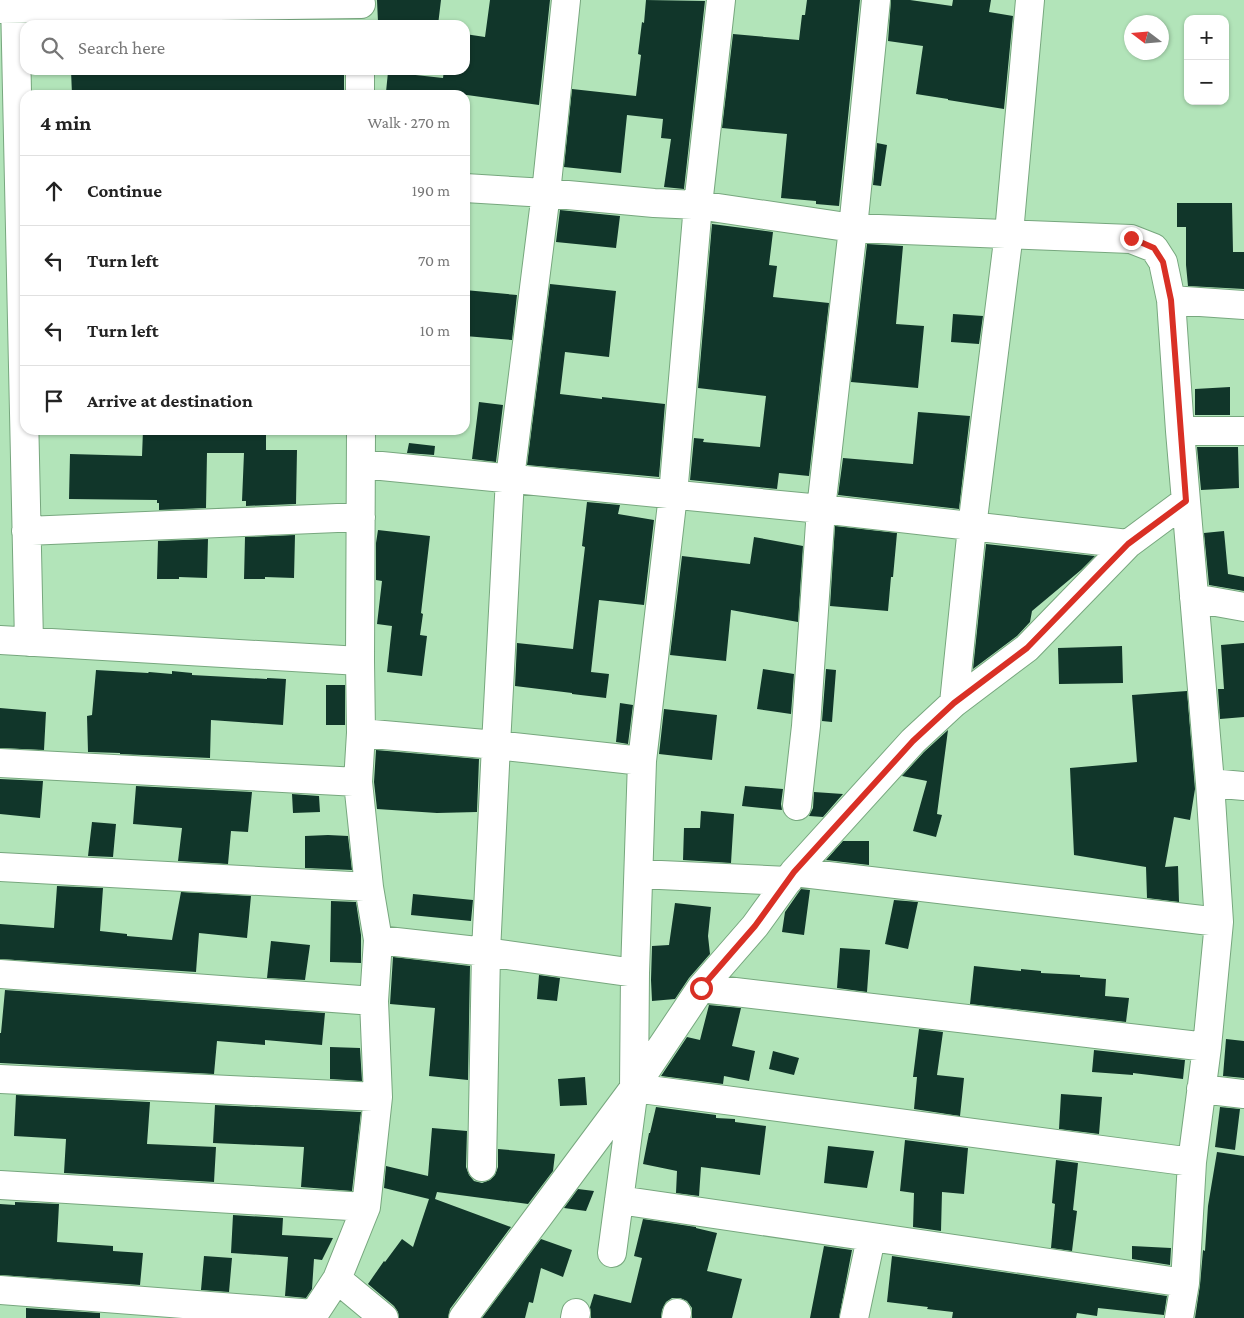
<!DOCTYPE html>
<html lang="en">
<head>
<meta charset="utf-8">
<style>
	:root { --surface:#fff; --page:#f2f2f2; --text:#222; --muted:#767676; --line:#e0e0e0 }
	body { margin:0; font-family:"Crimson Pro",serif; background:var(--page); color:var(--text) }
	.controls { position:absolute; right:15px; top:15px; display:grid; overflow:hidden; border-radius:10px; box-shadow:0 1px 4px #0004 }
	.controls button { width:45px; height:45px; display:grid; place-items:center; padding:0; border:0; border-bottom:1px solid var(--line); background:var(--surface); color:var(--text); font:25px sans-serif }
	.compass { position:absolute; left:1124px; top:15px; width:45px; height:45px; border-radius:50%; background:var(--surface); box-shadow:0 1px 4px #0004; rotate:286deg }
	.stop { position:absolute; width:15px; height:15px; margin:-11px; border:4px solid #d93025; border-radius:50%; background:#fff }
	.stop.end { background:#d93025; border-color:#fff; box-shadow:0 1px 5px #0008 }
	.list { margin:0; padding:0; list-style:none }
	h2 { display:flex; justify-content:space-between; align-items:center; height:65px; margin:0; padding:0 20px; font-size:21px }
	h2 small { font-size:16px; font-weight:400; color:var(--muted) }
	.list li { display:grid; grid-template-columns:32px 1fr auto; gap:15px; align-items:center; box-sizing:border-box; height:70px; padding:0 20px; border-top:1px solid var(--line) }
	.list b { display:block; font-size:19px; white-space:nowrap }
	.list em { font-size:16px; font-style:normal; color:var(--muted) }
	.icon { flex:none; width:28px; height:28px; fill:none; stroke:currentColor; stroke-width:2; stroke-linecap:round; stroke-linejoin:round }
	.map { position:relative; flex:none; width:1244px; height:1318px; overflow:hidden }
	.search { position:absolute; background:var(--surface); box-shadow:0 1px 4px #0004; left:20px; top:20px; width:450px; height:55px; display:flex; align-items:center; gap:12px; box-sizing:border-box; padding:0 18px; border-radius:15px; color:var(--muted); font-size:19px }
	.panel { position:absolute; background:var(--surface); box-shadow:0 1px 4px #0004; left:20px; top:90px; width:450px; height:345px; border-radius:15px }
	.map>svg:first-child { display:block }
	.building { fill:#11362a }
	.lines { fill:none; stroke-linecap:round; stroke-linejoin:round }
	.minor-casing { stroke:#77a77e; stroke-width:30 }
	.minor { stroke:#fff; stroke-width:28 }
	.route { stroke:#d93025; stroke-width:6 }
</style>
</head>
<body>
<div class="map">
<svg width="1244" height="1318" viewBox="0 0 1244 1318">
	<rect width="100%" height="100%" fill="#b2e4b9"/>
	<path class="building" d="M 377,0 L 441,0 L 438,25 L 393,25 L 378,22 Z
		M 490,0 L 550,0 L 539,105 L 467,95 L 414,95 L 386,92 L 388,72 L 443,78 L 444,70 L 465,70 L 465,34 L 485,37 Z
		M 646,0 L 705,1 L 684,189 L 664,187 L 671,139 L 661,138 L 663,119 L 627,115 L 621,173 L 564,167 L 572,89 L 636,96 L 641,55 L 638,54 L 642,22 L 644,23 Z
		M 807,0 L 860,0 L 839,206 L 816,204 L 816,201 L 781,198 L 787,134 L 722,128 L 733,34 L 799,40 L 802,15 L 805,15 Z
		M 891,0 L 910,0 L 952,6 L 953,0 L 991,0 L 989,12 L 1013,16 L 1004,109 L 948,100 L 948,99 L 916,94 L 923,46 L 888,41 Z
		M 71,70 L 344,70 L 344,95 L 72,95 Z
		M 877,143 L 887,145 L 881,186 L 873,185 Z
		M 1177,203 L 1232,203 L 1233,252 L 1244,252 L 1244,289 L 1188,286 L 1186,265 L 1186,227 L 1177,227 Z
		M 560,210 L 620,216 L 616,248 L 556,242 Z
		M 712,224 L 773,232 L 769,265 L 777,266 L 773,297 L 829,303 L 809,476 L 779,473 L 777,489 L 690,480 L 694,438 L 704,439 L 703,442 L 760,447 L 766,396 L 698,388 Z
		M 867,244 L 903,246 L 896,324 L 924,326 L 918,388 L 851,382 Z
		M 550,284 L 616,291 L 609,357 L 565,352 L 560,394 L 602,399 L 602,397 L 665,404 L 659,477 L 527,465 Z
		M 465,290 L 517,295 L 512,340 L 465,336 Z
		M 953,314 L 983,316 L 979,344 L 951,342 Z
		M 1230,387 L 1230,415 L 1195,415 L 1195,389 Z
		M 479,402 L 503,405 L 496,462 L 472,459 Z
		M 918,412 L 970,416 L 959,509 L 838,495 L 843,458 L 913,464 Z
		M 143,430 L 266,430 L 266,450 L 297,450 L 296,504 L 246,506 L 246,501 L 242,501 L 244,453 L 207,453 L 206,508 L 159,510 L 159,503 L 157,503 L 157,500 L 69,499 L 70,454 L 142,456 Z
		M 409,443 L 435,446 L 434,455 L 407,453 Z
		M 1197,447 L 1238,447 L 1239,488 L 1201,490 Z
		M 587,502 L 620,505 L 618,514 L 654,520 L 644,605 L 599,600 L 591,672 L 609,674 L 606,698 L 572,694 L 572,693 L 515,686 L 517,643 L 573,649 L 585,547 L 582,546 Z
		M 835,526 L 897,533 L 893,577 L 891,577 L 888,611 L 830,606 Z
		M 378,530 L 430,536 L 421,613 L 423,614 L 420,635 L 427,636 L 422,676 L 387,672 L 392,626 L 377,624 L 382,581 L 376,580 L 376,543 Z
		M 1224,531 L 1228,574 L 1244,577 L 1244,591 L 1209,585 L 1204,533 Z
		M 295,535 L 294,578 L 265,577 L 265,579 L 244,579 L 245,537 Z
		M 754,537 L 803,546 L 798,622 L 731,610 L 726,661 L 670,655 L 682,556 L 750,564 Z
		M 208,539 L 207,578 L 179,577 L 179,579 L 157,579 L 158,541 Z
		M 986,544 L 1095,556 L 1081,570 L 1032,611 L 1030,622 L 1017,636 L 973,669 Z
		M 1244,643 L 1244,717 L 1220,719 L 1218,689 L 1224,689 L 1221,645 Z
		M 1122,646 L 1123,683 L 1059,684 L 1058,648 Z
		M 763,669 L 794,674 L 791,714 L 757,709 Z
		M 826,669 L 836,670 L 832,722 L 822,721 Z
		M 96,670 L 148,673 L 149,672 L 172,674 L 172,671 L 192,673 L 192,675 L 267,679 L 267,678 L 286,679 L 283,725 L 211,720 L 210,758 L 120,754 L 120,753 L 88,752 L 87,716 L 92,715 Z
		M 326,685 L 345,685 L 345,725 L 326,725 Z
		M 1187,691 L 1195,789 L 1190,820 L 1174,817 L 1165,867 L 1178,866 L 1179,902 L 1147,898 L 1146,867 L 1074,855 L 1070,768 L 1137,762 L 1132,695 Z
		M 620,703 L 633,705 L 628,744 L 616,742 Z
		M 0,708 L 46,712 L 44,750 L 0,748 Z
		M 664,709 L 717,715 L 712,760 L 659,754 Z
		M 948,730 L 937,814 L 942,815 L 936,837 L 913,831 L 927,781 L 902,776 L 924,752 Z
		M 376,750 L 479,759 L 477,812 L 437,813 L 377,809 L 374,782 Z
		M 0,779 L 43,781 L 40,818 L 0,814 Z
		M 136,786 L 252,792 L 248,832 L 231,831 L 228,864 L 178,861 L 182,828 L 133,824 Z
		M 745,786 L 783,789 L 781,804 L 782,810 L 742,806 Z
		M 814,792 L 843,794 L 823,817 L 809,816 L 813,808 Z
		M 292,794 L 319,796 L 320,812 L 293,813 Z
		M 701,811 L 734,814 L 731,863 L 683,860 L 684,828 L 700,828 Z
		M 92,822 L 116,824 L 113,857 L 88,856 Z
		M 328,835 L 348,836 L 352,870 L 305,868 L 305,836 Z
		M 843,841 L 869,841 L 869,865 L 826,860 Z
		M 57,886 L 103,888 L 100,931 L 127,934 L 127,936 L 172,940 L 181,892 L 251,896 L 247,938 L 199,933 L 196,972 L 0,959 L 0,924 L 54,928 Z
		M 801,889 L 810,890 L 804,935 L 782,932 L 785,912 Z
		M 413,894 L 473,900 L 471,921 L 411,915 Z
		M 894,900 L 918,902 L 908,949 L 885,944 Z
		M 331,901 L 356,902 L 361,935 L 361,963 L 330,962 Z
		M 675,903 L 711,907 L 708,936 L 710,954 L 689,978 L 675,999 L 652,1001 L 651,980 L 652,946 L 669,945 Z
		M 271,941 L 310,945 L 305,980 L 267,978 Z
		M 840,948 L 870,950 L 867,992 L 837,988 Z
		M 393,957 L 470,966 L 468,1080 L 429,1076 L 435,1008 L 390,1004 Z
		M 974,966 L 1021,971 L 1021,969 L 1041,971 L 1041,973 L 1080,975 L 1080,977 L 1106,979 L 1105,996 L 1129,998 L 1126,1022 L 970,1004 Z
		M 539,975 L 560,978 L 557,1001 L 537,999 Z
		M 5,990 L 325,1013 L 322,1045 L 265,1040 L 265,1045 L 217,1041 L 214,1074 L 0,1063 L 0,1033 L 1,1033 Z
		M 709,1005 L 741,1008 L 732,1046 L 755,1051 L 749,1081 L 724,1076 L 723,1084 L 661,1076 L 687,1037 L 700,1040 Z
		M 919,1029 L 943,1032 L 937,1075 L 964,1078 L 960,1116 L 914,1109 L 917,1077 L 913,1077 Z
		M 1226,1039 L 1244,1041 L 1244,1078 L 1223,1076 Z
		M 330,1047 L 360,1048 L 362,1081 L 330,1079 Z
		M 1094,1050 L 1185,1060 L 1183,1079 L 1133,1073 L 1133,1075 L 1092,1072 Z
		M 773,1051 L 799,1058 L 794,1075 L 769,1069 Z
		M 585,1077 L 587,1105 L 560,1106 L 558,1079 Z
		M 1061,1094 L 1102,1097 L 1099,1134 L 1059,1129 Z
		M 16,1095 L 150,1102 L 147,1144 L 216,1147 L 214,1182 L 64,1173 L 66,1139 L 14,1136 Z
		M 215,1105 L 361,1112 L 352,1191 L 301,1187 L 304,1147 L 213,1143 Z
		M 656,1107 L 716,1115 L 716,1118 L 735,1119 L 735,1122 L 766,1126 L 760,1175 L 701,1167 L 699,1196 L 676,1193 L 677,1171 L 643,1164 L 649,1133 L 650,1133 Z
		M 1220,1107 L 1240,1109 L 1235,1150 L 1215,1147 Z
		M 432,1128 L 467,1131 L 466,1167 L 469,1175 L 474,1181 L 482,1183 L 490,1180 L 495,1175 L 498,1167 L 498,1149 L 555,1154 L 553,1171 L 528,1204 L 437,1192 L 435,1199 L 511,1227 L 450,1309 L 448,1318 L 399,1318 L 398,1312 L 394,1306 L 368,1284 L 384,1261 L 385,1262 L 402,1239 L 413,1247 L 429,1199 L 384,1188 L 386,1166 L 428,1176 Z
		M 905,1140 L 968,1148 L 964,1194 L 942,1192 L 941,1231 L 913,1227 L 914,1193 L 900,1191 Z
		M 828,1146 L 874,1151 L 867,1188 L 824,1183 Z
		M 1217,1152 L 1244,1156 L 1244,1318 L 1195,1318 L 1200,1285 L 1203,1250 L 1205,1251 L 1208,1206 Z
		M 1056,1160 L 1078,1163 L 1073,1210 L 1077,1211 L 1072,1251 L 1051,1248 L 1055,1204 L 1052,1203 Z
		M 578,1189 L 594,1191 L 586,1211 L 564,1208 Z
		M 15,1202 L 59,1204 L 57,1242 L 113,1246 L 113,1251 L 143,1253 L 140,1285 L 0,1275 L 0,1204 L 15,1205 Z
		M 233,1215 L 283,1218 L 282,1235 L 333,1238 L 322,1260 L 314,1259 L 312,1289 L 306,1298 L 285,1296 L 288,1257 L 231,1253 Z
		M 643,1219 L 696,1227 L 696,1228 L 717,1233 L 707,1271 L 742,1279 L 732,1318 L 692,1318 L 692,1308 L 687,1301 L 680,1298 L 672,1298 L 666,1302 L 662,1310 L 661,1318 L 591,1318 L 590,1307 L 594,1294 L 631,1303 L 642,1258 L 634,1256 Z
		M 541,1239 L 572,1250 L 563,1277 L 541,1268 L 533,1303 L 529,1302 L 525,1318 L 482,1318 Z
		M 824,1246 L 852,1250 L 839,1318 L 810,1318 Z
		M 1132,1246 L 1171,1248 L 1170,1265 L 1132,1259 Z
		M 204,1256 L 232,1258 L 229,1292 L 201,1290 Z
		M 892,1256 L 1167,1296 L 1164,1315 L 1098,1308 L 1097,1316 L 1077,1313 L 1076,1318 L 952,1318 L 953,1312 L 927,1309 L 928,1307 L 887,1302 Z
		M 26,1308 L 100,1313 L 100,1318 L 26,1318 Z"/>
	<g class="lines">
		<defs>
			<path id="minor" d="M 15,0 L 29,642
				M 0,9 L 361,4
				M 360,95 L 360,70
				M 465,188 L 546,193 L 654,203 L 698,205 L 853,228 L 1131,239 L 1154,248 L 1163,262 L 1171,300 L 1180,431 L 1210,783 L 1219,922 L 1207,1047 L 1192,1162 L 1185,1283 L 1179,1318
				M 1171,300 L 1244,305
				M 1180,431 L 1244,431
				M 361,464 L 821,509 L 1128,544
				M 26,531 L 361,517
				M 1194,598 L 1244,607
				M 0,640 L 360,661
				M 954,703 L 972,527 L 1009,233 L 1030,0
				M 361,733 L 496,745 L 642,761
				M 0,763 L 358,782
				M 1210,783 L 1244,786
				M 797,806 L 806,726 L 821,509 L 853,228 L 876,0
				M 0,867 L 369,887
				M 794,872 L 1219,922
				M 639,874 L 788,881
				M 378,940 L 486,952 L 635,973
				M 0,974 L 374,1001
				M 701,988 L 1207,1047
				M 0,1079 L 378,1097
				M 634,1088 L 1192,1162
				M 1201,1089 L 1244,1094
				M 482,1167 L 486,952 L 496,745 L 510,478 L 546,193 L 566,0
				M 0,1185 L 366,1207
				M 619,1200 L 1185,1283
				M 612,1253 L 634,1088 L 635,973 L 642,761 L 673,495 L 698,205 L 721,0
				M 337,1279 L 384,1318
				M 0,1290 L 314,1314
				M 313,1318 L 314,1314 L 337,1279 L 366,1207 L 378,1097 L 374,1001 L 378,940 L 369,887 L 358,782 L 361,733 L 360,661 L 361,430
				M 463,1318 L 634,1088 L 701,988 L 755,926 L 794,872 L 913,741 L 954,703 L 1027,648 L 1128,544 L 1186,501
				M 575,1318 L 576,1313
				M 676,1318 L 677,1313
				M 854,1318 L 871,1238"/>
		</defs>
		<use href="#minor" class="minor-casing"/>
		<use href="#minor" class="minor"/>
	</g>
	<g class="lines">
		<path class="route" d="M 701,988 L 755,926 L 794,872 L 913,741 L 954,703 L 1027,648 L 1128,544 L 1186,501 L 1171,300 L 1163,262 L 1154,248 L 1131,238"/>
	</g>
</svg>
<div class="controls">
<button>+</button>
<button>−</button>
</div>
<svg class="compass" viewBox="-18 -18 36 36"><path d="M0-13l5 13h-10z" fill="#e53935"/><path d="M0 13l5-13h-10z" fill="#767676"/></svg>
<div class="stop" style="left:701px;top:988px"></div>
<div class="stop end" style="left:1131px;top:238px"></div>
<div class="search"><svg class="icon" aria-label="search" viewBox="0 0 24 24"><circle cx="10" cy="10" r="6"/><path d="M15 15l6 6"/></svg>Search here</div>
<section class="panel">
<h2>4 min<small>Walk · 270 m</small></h2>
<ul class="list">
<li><svg class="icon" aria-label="ahead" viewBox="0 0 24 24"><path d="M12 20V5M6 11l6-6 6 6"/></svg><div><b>Continue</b></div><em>190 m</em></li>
<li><svg class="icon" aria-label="left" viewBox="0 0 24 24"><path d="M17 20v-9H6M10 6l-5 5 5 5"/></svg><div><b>Turn left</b></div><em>70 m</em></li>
<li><svg class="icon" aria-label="left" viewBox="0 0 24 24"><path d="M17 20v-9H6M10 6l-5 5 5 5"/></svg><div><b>Turn left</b></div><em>10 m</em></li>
<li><svg class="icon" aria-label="arrive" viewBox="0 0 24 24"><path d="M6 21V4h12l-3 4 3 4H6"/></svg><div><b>Arrive at destination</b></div></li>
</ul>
</section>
</div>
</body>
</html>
